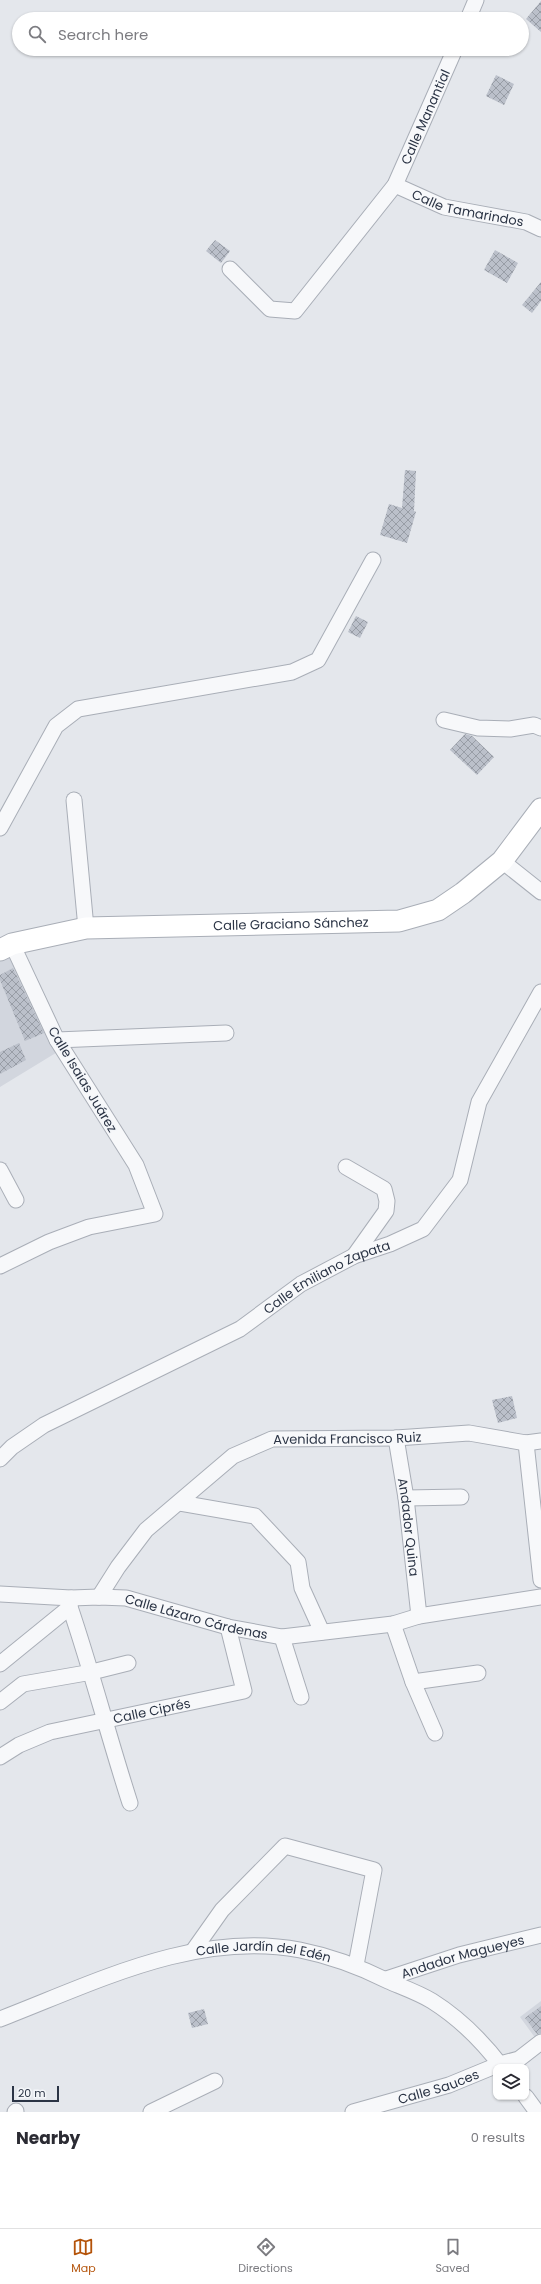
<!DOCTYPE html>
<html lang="en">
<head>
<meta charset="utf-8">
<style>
	:root { --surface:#fff; --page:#f7f7f7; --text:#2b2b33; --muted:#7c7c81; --line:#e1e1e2; --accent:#b45309 }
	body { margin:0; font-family:Poppins,sans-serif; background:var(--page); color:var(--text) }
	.controls { position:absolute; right:12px; bottom:12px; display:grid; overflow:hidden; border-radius:8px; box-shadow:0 1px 3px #0004 }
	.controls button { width:36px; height:36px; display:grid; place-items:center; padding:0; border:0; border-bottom:1px solid var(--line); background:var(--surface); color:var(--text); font:20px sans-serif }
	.scale { position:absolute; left:12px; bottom:10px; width:47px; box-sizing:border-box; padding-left:4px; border:2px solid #2b3445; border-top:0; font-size:11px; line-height:14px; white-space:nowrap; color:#2b3445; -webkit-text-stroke:3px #f4f6f9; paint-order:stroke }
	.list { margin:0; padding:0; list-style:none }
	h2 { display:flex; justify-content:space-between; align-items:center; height:52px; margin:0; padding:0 16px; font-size:17px }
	h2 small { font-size:13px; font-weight:400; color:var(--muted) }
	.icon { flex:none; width:22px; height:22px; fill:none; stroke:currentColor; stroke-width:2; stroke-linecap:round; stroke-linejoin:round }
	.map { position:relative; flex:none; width:541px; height:2112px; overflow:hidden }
	.search { position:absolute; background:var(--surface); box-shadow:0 1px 3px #0004; left:12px; right:12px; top:12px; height:44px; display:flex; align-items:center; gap:10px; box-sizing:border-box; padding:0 14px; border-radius:22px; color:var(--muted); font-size:15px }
	.sheet { height:116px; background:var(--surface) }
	nav { display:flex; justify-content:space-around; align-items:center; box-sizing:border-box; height:56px; border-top:1px solid var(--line); background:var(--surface); font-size:11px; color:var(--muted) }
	nav a { display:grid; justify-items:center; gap:2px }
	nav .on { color:var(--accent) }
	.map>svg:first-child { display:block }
	.built { fill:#d2d6de }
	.building { fill:url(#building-cross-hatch) }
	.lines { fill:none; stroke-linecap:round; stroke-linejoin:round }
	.street-casing { stroke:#a9aeb7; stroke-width:17 }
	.secondary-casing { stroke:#a9aeb7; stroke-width:23 }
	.street { stroke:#f7f8fa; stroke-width:15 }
	.secondary { stroke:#fff; stroke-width:21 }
	.labels { text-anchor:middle; stroke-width:3; stroke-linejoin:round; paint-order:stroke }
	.street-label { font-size:13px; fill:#2b3445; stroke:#f4f6f9 }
</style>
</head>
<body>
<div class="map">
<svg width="541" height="2112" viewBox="0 0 541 2112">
	<defs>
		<pattern id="building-cross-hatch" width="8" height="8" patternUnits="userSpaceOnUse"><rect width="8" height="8" fill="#bbc0ca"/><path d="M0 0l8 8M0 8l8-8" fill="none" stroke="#989da6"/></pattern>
	</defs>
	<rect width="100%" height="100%" fill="#e4e7ec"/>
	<path class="built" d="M 13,953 L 59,1051 L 0,1087 L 0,959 Z
		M 541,2001 L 541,2035 L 536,2039 L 520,2017 Z"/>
	<path class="building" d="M 541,1 L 541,32 L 526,19 Z
		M 496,75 L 514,84 L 504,105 L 486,96 Z
		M 215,240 L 230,251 L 221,263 L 206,251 Z
		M 495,250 L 518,263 L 507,283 L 484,270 Z
		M 541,282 L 541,301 L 532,313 L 522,305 Z
		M 405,470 L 416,471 L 414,511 L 416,512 L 407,543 L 380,535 L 389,504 L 402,508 Z
		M 356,616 L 368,622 L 360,638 L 348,632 Z
		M 465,734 L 472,736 L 494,757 L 477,775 L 450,750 Z
		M 13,968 L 44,1033 L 25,1041 L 0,980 L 0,975 Z
		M 19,1043 L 26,1060 L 0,1074 L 0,1052 Z
		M 512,1396 L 517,1418 L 498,1423 L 492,1400 Z
		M 541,2006 L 541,2033 L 537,2034 L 525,2018 Z
		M 204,2009 L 208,2024 L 192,2028 L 188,2013 Z"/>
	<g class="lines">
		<defs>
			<g id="street">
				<path d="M 468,19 L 476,0"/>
				<path id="s1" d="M 395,185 L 444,207 L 526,222 L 541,229"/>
				<path id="s2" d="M 230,269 L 270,309 L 295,311 L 395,185 L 455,49"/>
				<path d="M 444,720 L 478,728 L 510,729 L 534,725 L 541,728"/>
				<path d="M 74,800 L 86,928"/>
				<path d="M 0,828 L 56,726 L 78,709 L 292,672 L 318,660 L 373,560"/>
				<path d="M 502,861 L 541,892"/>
				<path d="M 57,1040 L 226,1033"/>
				<path d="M 346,1167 L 384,1189 L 387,1201 L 386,1211 L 354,1256"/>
				<path d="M 0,1170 L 16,1200"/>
				<path d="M 0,1266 L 49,1242 L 89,1227 L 155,1214 L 136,1165 L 57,1040 L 12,944"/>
				<path id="s3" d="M 396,1438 L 406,1498 L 419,1616"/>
				<path d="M 526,1443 L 541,1580"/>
				<path id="s4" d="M 0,1459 L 12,1447 L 44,1425 L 240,1329 L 301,1284 L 354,1256 L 390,1244 L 423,1229 L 460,1180 L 479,1102 L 541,992"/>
				<path d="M 406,1498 L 461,1497"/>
				<path d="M 180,1503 L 255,1516 L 298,1562 L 302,1588 L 322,1632"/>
				<path id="s5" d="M 0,1594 L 71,1598 L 99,1597 L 126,1598 L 228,1627 L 282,1637 L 393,1624 L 419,1616 L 541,1597"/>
				<path id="s6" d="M 99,1597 L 118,1567 L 146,1530 L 233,1456 L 272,1439 L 396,1438 L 469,1433 L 526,1443 L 541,1441"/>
				<path d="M 71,1598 L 70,1607 C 92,1672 109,1738 130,1803"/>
				<path d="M 393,1624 L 413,1682 L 435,1733"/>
				<path d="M 282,1637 L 301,1697"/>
				<path d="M 0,1664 L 70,1607"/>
				<path d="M 413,1682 L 478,1673"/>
				<path d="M 0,1702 L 23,1684 L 92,1672 L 128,1663"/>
				<path id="s7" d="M 0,1757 L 19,1745 L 50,1732 L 244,1691 L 228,1627"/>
				<path d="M 193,1951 L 222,1910 L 285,1846 L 374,1870 L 356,1965"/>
				<path id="s8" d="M 386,1979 L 459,1955 L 541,1935"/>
				<path id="s9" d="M 0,2019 C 94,1983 196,1930 300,1950 C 330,1956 360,1967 388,1981 C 402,1987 419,1993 432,2001 C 459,2018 483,2042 502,2067"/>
				<path d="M 526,2097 L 537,2112"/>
				<path d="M 15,2112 L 16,2111"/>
				<path d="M 151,2112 L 215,2081"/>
				<path id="s10" d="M 353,2112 L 449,2085 L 500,2064 L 519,2059 L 541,2042"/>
			</g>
			<g id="secondary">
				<path id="s11" d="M 0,950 L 12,944 L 86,928 L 399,921 L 438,910 L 463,893 L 502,861 L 541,809"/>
			</g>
		</defs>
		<use href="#street" class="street-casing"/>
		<use href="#secondary" class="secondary-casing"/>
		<use href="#street" class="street"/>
		<use href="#secondary" class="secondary"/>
	</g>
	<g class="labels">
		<g class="street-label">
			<text dy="5" stroke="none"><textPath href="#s2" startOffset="317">Calle Manantial</textPath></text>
			<text dy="5" stroke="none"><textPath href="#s1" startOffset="77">Calle Tamarindos</textPath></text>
			<text dy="5" stroke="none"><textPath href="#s11" startOffset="294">Calle Graciano Sánchez</textPath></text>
			<text transform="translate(83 1079) rotate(59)" y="5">Calle Isaias Juárez</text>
			<text dy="5" stroke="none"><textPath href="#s4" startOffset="376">Calle Emiliano Zapata</textPath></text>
			<text dy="5" stroke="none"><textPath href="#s6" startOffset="314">Avenida Francisco Ruiz</textPath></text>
			<text dy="5" stroke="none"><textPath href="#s3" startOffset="90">Andador Quina</textPath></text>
			<text dy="5" stroke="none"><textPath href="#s5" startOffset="199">Calle Lázaro Cárdenas</textPath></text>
			<text dy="5" stroke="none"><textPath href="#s7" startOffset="160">Calle Ciprés</textPath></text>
			<text dy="5" stroke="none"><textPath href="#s9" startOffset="276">Calle Jardín del Edén</textPath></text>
			<text dy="5" stroke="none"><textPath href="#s8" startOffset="80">Andador Magueyes</textPath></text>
			<text dy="5" stroke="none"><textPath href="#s10" startOffset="89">Calle Sauces</textPath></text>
		</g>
	</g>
</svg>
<div class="controls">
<button><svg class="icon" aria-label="layers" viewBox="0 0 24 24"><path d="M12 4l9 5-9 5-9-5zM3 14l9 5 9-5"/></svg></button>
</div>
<div class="scale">20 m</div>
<div class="search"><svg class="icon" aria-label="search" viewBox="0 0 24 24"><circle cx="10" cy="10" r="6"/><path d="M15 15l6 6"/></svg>Search here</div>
</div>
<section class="sheet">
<h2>Nearby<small>0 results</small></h2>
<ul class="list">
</ul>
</section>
<nav>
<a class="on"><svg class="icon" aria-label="map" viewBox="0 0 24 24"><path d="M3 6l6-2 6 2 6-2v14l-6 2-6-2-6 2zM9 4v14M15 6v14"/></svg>Map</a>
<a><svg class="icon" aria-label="directions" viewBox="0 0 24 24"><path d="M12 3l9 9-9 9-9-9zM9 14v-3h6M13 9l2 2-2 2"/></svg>Directions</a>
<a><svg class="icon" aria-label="saved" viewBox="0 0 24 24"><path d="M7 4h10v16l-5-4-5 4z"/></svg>Saved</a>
</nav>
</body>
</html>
